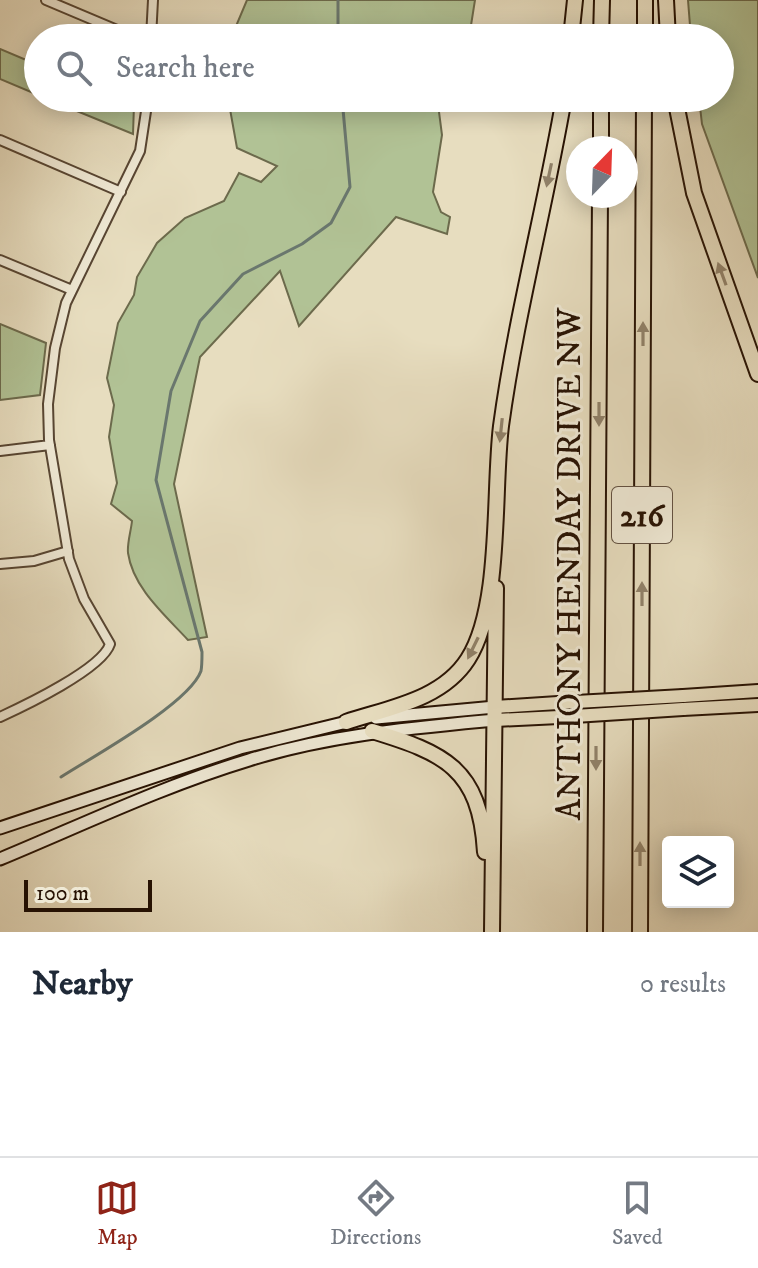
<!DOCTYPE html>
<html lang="en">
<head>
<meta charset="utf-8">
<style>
	:root { --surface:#fff; --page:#f2f2f3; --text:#1f2937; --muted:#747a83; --line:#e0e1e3; --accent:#8f2418 }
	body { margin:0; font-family:"IM FELL DW Pica",serif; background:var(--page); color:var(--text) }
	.controls { position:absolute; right:24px; bottom:24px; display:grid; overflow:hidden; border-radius:8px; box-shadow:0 4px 20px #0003 }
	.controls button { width:72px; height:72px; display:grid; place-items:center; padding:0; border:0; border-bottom:2px solid var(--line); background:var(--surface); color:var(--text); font:40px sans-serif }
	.compass { position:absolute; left:566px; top:136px; width:72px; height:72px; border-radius:50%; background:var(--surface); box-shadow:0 4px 20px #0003; rotate:23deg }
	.scale { position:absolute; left:24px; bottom:20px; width:128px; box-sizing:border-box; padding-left:8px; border:4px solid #271203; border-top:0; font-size:22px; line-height:28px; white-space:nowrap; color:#271203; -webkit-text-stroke:6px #efe9d5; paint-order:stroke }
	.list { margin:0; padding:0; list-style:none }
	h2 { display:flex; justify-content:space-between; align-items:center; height:104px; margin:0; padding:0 32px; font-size:34px }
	h2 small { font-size:26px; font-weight:400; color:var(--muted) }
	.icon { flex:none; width:44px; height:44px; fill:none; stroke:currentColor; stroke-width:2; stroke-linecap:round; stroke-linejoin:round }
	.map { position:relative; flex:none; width:758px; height:932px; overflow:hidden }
	.search { position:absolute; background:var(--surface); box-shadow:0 4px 20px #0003; left:24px; right:24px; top:24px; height:88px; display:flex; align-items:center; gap:20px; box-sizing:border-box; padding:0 28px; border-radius:44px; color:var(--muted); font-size:30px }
	.sheet { height:224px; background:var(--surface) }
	nav { display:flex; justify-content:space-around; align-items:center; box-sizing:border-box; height:112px; border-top:2px solid var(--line); background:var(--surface); font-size:22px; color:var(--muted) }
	nav a { display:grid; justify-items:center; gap:4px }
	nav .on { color:var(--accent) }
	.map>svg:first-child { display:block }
	.green { fill:#b1c295; stroke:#6c6a4c; stroke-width:2 }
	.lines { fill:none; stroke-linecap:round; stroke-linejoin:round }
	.stream { stroke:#6a776e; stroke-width:3 }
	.minor-casing { stroke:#574532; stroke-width:12 }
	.secondary-casing { stroke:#271203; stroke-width:15 }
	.primary-casing { stroke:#271203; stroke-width:16 }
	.motorway-casing { stroke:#271203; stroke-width:18 }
	.minor { stroke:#efe9d5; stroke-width:8 }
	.secondary { stroke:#efe9d5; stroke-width:11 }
	.primary { stroke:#e7ddbf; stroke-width:12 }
	.motorway { stroke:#e7ddbf; stroke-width:14 }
	.primary-bridge-casing { stroke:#271203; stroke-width:16; stroke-linecap:butt }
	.primary-bridge { stroke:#e7ddbf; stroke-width:12 }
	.oneway { fill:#91826a }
	.labels { text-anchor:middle; stroke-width:6; stroke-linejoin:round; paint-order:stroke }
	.shield { fill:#efe9d5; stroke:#635242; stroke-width:2 }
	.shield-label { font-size:32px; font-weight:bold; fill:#271203 }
	.street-label { font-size:34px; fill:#271203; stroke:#efe9d5 }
</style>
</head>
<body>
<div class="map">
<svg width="758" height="932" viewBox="0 0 758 932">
	<rect width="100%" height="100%" fill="#e7ddbf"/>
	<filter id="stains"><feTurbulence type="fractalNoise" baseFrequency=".0025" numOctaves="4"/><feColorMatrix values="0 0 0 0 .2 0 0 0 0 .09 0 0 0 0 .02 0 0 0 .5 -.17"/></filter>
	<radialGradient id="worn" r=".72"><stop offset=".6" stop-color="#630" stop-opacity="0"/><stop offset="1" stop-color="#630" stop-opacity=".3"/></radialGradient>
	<path class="green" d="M 247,0 L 475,0 L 469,38 L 231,38 Z
		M 688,0 L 758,0 L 758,278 L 702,124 L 699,98 L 720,98 L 720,38 L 691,38 Z
		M 0,49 L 38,65 L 38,95 L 0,79 Z
		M 45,98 L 117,98 L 134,105 L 133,134 Z
		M 228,98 L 445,98 L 439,112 L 442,135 L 433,192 L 441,212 L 450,217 L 447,234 L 396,217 L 299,326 L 280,271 L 200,357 L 174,484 L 207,637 L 188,640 C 165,615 133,588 128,553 C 127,543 131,531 132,521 L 111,504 L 117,483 L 109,437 L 114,405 L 107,378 L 118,323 L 134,295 L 137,277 L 157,243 L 185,218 L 224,201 L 239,173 L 261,182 L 277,166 L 237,148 Z
		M 0,324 L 46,343 L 40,395 L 0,400 Z"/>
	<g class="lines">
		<path class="stream" d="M 338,0 L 338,38
			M 61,777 C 92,757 189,704 201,671 C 202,666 202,657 202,652 L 156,480 L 171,391 L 200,321 L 243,274 L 302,244 L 331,223 L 350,187 L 342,98"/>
		<defs>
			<path id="minor" d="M 46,0 L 136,38
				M 151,38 L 153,0
				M 0,140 L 121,192
				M 0,260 L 72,290
				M 0,451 L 50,445
				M 0,564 L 34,561 L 68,551
				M 0,717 C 24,706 102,669 110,644 L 84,599 L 69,559 L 49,440 L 48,404 L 55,348 L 66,303 L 140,151 L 148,98"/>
			<path id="secondary" d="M 376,718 L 495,707
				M 0,828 L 240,748 L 351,721
				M 0,859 C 82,825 163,786 249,760 C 329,735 411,728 495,720"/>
			<path id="primary" d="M 683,696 L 758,691
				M 495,707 L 558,703
				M 683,709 L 758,705
				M 495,720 L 559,717"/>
			<path id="motorway" d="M 666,0 L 668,38
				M 571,38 L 575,0
				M 601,38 L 602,0
				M 645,38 L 645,0
				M 675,98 L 694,193 L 758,374
				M 601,148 L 601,98
				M 346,722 C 388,708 442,700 468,659 C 502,606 493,491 501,426 C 516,316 545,208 564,98
				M 372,731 C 444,753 480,768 485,852
				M 492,932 L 496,588
				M 595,932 L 600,196
				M 640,932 L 644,98"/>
		</defs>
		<use href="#minor" class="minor-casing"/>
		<use href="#secondary" class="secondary-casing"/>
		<use href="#primary" class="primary-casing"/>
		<use href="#motorway" class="motorway-casing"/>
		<use href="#minor" class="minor"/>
		<use href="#secondary" class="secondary"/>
		<use href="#primary" class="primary"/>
		<use href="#motorway" class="motorway"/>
		<defs>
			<path id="primary-bridge" d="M 558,703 L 683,696
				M 559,717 L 683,709"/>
		</defs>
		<use href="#primary-bridge" class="primary-bridge-casing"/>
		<use href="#primary-bridge" class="primary-bridge"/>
	</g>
	<defs><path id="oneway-solid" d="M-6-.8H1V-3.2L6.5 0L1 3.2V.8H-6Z" transform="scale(2)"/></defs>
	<g class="oneway">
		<use href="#oneway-solid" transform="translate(549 175) rotate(102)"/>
		<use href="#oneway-solid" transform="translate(722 274) rotate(-110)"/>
		<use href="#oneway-solid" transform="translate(643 334) rotate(-90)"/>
		<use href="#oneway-solid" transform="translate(599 414) rotate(90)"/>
		<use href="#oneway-solid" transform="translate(501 430) rotate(96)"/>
		<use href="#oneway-solid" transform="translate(642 594) rotate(-90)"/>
		<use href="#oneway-solid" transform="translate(473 648) rotate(116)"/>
		<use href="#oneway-solid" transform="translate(596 758) rotate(90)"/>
		<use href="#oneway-solid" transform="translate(640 854) rotate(-90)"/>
	</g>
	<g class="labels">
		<rect class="shield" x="612" y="487" width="60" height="56" rx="6"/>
		<g class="shield-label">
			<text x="642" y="526">216</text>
		</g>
		<g class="street-label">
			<text transform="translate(568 564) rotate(-90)" y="12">ANTHONY HENDAY DRIVE NW</text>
		</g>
	</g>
	<rect width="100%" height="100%" filter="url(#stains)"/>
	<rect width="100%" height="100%" fill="url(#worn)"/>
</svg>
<div class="controls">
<button><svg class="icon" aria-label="layers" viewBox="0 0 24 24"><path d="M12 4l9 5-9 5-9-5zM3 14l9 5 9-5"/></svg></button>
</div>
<svg class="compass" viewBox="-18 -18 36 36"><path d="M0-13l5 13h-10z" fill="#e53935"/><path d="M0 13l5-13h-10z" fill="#747a83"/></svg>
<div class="scale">100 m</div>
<div class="search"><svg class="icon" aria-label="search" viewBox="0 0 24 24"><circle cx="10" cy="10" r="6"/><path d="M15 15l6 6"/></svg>Search here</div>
</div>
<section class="sheet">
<h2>Nearby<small>0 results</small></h2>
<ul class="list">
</ul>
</section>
<nav>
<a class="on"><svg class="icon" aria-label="map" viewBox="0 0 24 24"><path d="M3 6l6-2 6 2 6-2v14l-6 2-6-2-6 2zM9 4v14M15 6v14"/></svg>Map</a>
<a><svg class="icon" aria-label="directions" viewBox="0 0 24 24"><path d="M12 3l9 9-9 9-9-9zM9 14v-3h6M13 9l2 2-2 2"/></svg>Directions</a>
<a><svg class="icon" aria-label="saved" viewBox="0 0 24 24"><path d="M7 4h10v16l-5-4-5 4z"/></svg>Saved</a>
</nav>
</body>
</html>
